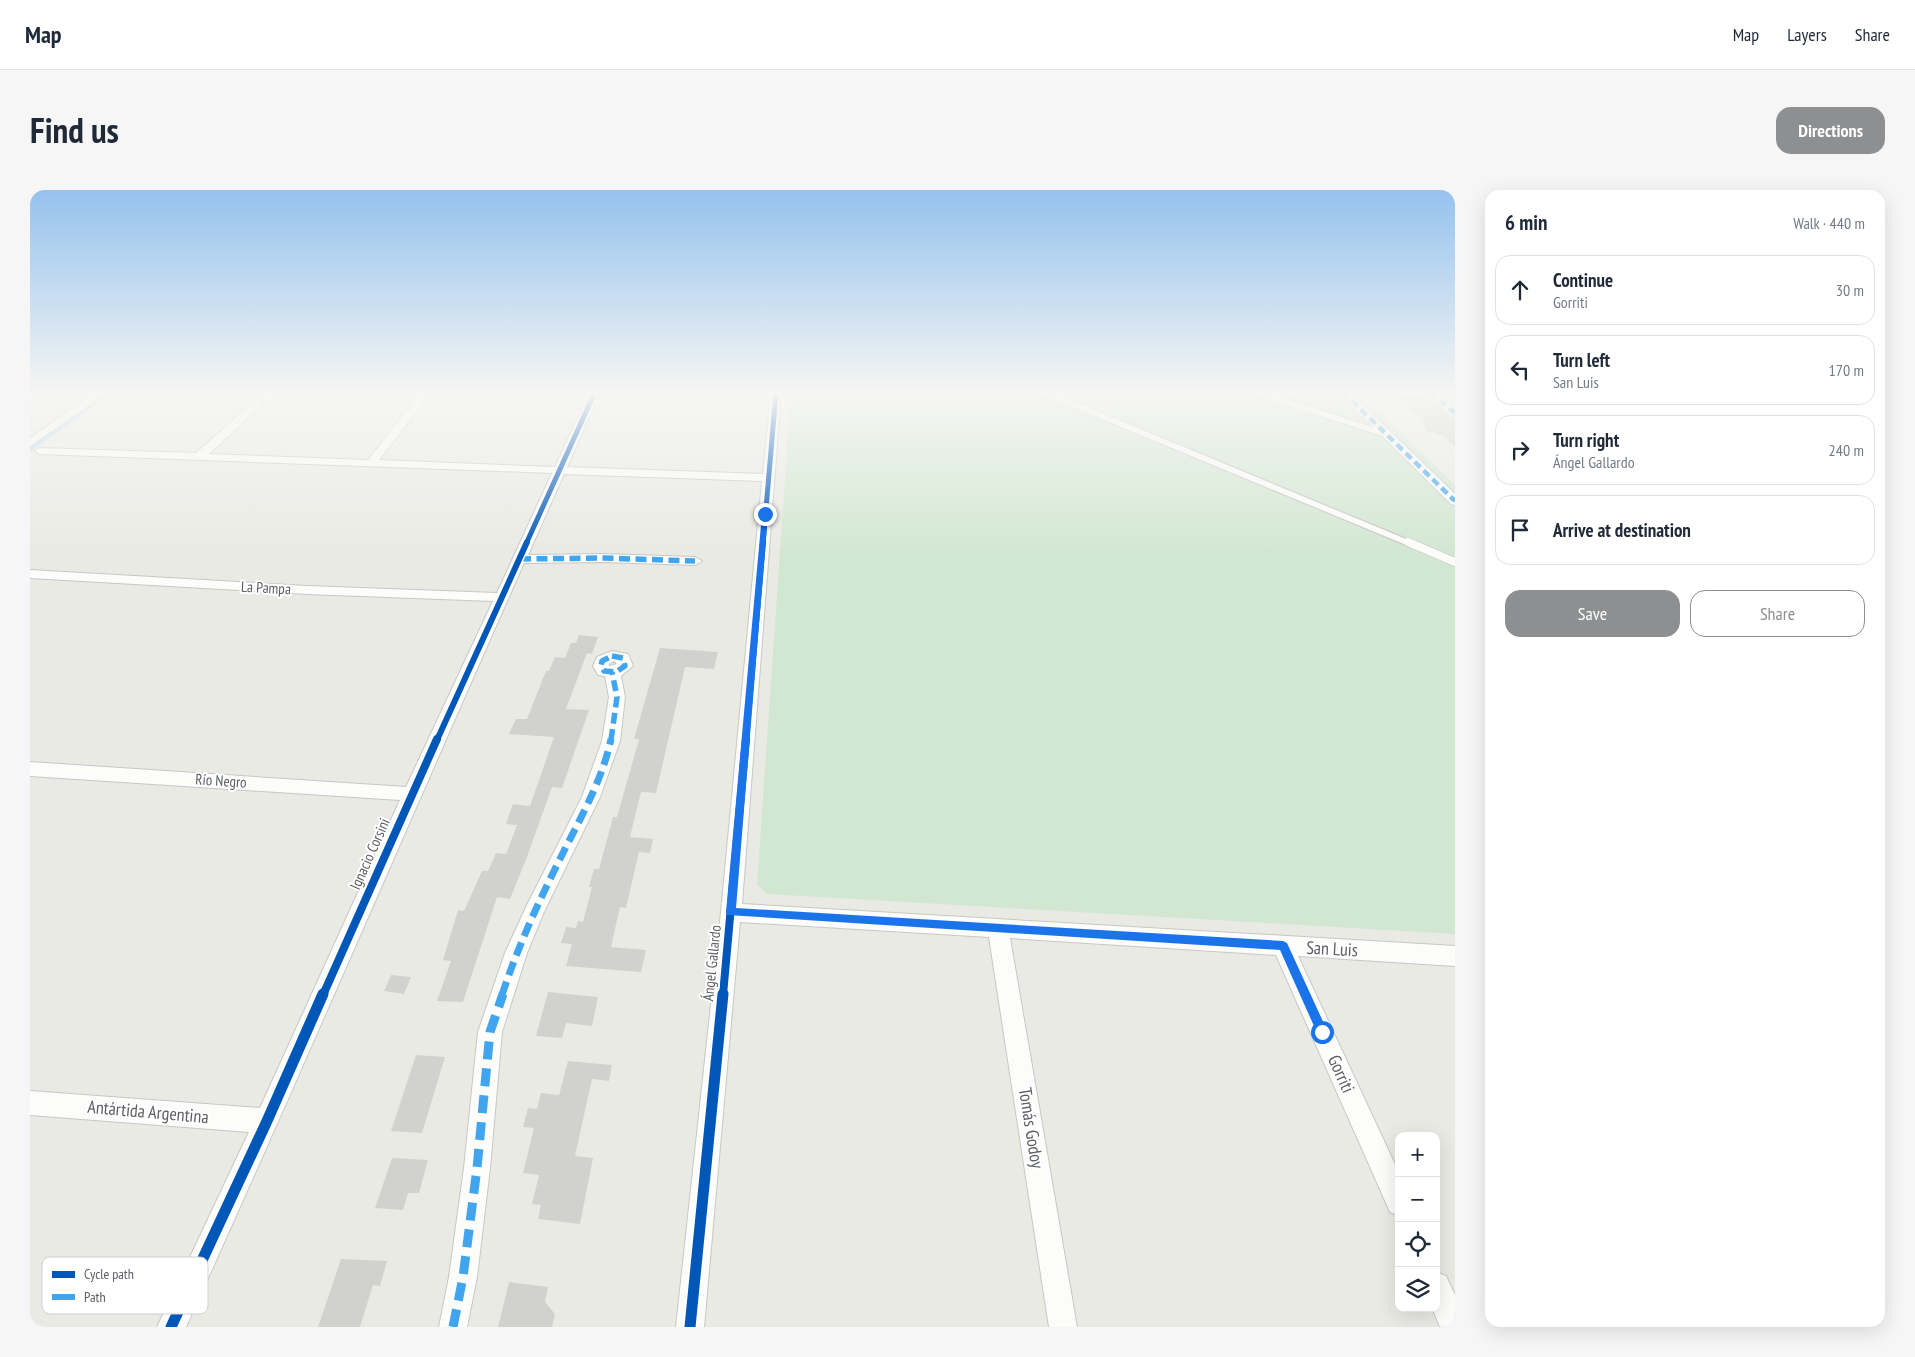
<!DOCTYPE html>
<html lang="en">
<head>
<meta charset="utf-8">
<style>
	:root { --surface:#fff; --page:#f6f6f7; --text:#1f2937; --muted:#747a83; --line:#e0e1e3; --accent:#8d8f90 }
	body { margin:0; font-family:"PT Sans Narrow",sans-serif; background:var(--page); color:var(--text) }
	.controls { position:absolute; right:15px; bottom:15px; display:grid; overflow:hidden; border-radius:10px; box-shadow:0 5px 20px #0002 }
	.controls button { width:45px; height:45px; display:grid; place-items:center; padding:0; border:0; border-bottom:1px solid var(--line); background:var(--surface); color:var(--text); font:25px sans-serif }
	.stop { position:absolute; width:15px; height:15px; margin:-11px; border:4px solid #1a73e8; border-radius:50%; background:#fff }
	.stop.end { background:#1a73e8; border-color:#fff; box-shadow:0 1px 5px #0008 }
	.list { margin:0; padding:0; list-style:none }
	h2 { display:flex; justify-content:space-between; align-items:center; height:65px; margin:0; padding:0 20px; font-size:21px }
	h2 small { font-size:16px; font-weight:400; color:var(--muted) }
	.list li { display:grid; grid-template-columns:32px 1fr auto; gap:15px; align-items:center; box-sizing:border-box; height:70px; margin:0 10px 10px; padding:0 10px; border:1px solid var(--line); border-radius:15px }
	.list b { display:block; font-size:19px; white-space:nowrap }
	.list p { margin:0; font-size:16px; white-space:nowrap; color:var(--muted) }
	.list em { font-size:16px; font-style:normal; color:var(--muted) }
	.actions { display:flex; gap:10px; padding:15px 20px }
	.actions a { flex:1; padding:11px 0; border:1px solid var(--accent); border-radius:15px; text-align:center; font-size:18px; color:var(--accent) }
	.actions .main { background:var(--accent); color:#fff }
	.icon { flex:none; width:28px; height:28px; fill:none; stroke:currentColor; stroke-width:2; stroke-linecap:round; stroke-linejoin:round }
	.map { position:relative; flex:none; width:1425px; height:1137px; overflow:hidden; border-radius:15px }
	header { display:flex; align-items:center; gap:30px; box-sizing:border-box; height:70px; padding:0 25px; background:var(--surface); border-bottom:1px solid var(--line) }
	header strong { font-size:24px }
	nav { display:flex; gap:28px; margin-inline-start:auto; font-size:18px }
	.intro { display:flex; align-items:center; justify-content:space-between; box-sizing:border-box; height:120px; padding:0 30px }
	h1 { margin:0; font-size:35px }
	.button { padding:12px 22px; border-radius:15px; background:var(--accent); color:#fff; font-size:18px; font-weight:700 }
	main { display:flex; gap:30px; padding:0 30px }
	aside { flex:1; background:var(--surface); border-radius:15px; box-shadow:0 5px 20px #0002 }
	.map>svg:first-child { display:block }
	.green { fill:#d2e7d2 }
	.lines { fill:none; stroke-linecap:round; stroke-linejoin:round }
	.stream { stroke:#b8d6f6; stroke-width:4 }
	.building { fill:#d1d1ce }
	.service-far1-casing { stroke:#c7c7c6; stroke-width:8 }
	.service-casing { stroke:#c7c7c6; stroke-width:9 }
	.minor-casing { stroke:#c7c7c6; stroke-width:2 }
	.service-far1 { stroke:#fcfcfb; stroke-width:5.5 }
	.service { stroke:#fcfcfb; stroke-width:8 }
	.minor { fill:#fcfcfb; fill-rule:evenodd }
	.quiet-far3 { stroke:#40a5ee; stroke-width:4.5; stroke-dasharray:8 4.5; stroke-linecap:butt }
	.quiet-far2 { stroke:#40a5ee; stroke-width:5.5; stroke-dasharray:11 5.5; stroke-linecap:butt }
	.quiet-far1 { stroke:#40a5ee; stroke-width:7; stroke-dasharray:14 7; stroke-linecap:butt }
	.quiet { stroke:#40a5ee; stroke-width:9; stroke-dasharray:18 9; stroke-linecap:butt }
	.cycleway-far3-casing { stroke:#fff; stroke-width:7 }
	.cycleway-far2-casing { stroke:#fff; stroke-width:9 }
	.cycleway-far1-casing { stroke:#fff; stroke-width:11 }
	.cycleway-casing { stroke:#fff; stroke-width:14 }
	.cycleway-far3 { stroke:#0057b8; stroke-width:5 }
	.cycleway-far2 { stroke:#0057b8; stroke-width:6 }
	.cycleway-far1 { stroke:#0057b8; stroke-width:8 }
	.cycleway { stroke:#0057b8; stroke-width:11 }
	.route { fill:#1a73e8 }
	.labels { text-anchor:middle; stroke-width:4; stroke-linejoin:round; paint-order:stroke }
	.street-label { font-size:15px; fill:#5b5e63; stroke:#fff }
	.near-street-label { font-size:18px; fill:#5b5e63; stroke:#fff }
	.key { fill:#fff; stroke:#cecfd0; stroke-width:1 }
	.key-label { font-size:14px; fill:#5b5e63 }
</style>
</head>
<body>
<header>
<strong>Map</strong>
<nav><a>Map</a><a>Layers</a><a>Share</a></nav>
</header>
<div class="intro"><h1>Find us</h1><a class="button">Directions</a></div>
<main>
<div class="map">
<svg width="1425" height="1137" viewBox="0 0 1425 1137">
	<rect width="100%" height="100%" fill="#eaeae5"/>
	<path class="green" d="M 761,202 L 1327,202 L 1425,295 L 1425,744 L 737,704 L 727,694 Z"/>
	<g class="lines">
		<path class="stream" d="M 0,259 L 80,202"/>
	</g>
	<path class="building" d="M 1364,205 L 1397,206 L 1420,226 L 1425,228 L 1425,257 L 1414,246 L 1397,241 L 1392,229 Z
		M 549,445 L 568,447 L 562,464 L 557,463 L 536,519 L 559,520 L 532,598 L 522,597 L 497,667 L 480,709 L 467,707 L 433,812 L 407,811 L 421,771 L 413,770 L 428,720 L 434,721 L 452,681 L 458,681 L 466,663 L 476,664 L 487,635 L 476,634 L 483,614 L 500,616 L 524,547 L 479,544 L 486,529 L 497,529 L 516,481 L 519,481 L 525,467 L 535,468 L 541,453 L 546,453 Z
		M 630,458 L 688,462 L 684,479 L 655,477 L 626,603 L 611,602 L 600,647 L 623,649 L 620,663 L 609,662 L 596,718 L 590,717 L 581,757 L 616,760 L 611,782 L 536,776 L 542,754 L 531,753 L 536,737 L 546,738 L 548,731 L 553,732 L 562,697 L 559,697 L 564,679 L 569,679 L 583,627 L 587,627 L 591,613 L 608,553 L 609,549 L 604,549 Z
		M 361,785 L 381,787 L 374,804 L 354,801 Z
		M 518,802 L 568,807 L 562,836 L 536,833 L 532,848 L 506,846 Z
		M 386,865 L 415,867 L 392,943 L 361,941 Z
		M 538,871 L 582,875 L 579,891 L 562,889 L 545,966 L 563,968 L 550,1034 L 508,1029 L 511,1015 L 502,1014 L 509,985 L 493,983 L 504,938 L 493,937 L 498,918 L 507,919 L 511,903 L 529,905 Z
		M 362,968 L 398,970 L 389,1003 L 378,1003 L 373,1020 L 345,1018 Z
		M 311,1069 L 357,1071 L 350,1096 L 343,1095 L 330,1137 L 288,1137 Z
		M 479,1092 L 518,1097 L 515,1112 L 525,1124 L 522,1137 L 468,1137 Z"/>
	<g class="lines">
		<defs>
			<path id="service-far1" d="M 1014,202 L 1381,354
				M 1226,202 L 1355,244"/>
			<path id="service" d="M 1378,352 L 1425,372"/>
			<path id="minor" d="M 66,202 L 78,202 L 0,256 L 0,248 Z
				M 235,202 L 246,202 L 179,264 L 338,270 L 391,202 L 402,202 L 349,270 L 525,277 L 560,202 L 570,202 L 537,277 L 733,284 L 741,202 L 751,202 L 712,714 L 1425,756 L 1425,776 L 1268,766 L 1369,983 L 1369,1026 L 1360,1022 L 1246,765 L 980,748 L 1047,1137 L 1019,1137 L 959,747 L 710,732 L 674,1137 L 646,1137 L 691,722 L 732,291 L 534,284 L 498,365 L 573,364 L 665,367 L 672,371 L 665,375 L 573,372 L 494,373 C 381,627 271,884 156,1137 L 127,1137 L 219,942 L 0,925 L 0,901 L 230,918 L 370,610 L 0,586 L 0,572 L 376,597 L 463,411 L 277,404 L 0,388 L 0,380 L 277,396 L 467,403 L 522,283 L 10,264 L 4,261 L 10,258 L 166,263 Z
				M 1308,202 L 1319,202 L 1425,304 L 1425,315 L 1421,314 Z
				M 1395,202 L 1407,202 L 1425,218 L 1425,226 L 1421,225 Z
				M 582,461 L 598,464 L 603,476 L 591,486 L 595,507 L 590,551 L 570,607 L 514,722 L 497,763 L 472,842 L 460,978 L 447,1087 L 437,1137 L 409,1137 L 419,1087 L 434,978 L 448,842 L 475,763 L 497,715 L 552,607 L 572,551 L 579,507 L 575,486 L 568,485 L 563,476 L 567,467 ZM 584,471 L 587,474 L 579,476 L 579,474 Z
				M 1406,1082 L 1416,1086 L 1425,1105 L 1425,1137 L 1410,1137 L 1402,1118 L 1406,1118 Z"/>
		</defs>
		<use href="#service-far1" class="service-far1-casing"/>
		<use href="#service" class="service-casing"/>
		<use href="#minor" class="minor-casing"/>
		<use href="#service-far1" class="service-far1"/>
		<use href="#service" class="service"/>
		<use href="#minor" class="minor"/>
		<path class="quiet-far3" d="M 1313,202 L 1425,311
			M 1400,202 L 1425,223"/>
		<path class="quiet-far2" d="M 490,369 L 573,368 L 665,371
			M 582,466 L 593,468 L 595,476 L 586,482 L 574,481 L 571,476 L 572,471 Z
			M 581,550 L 587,507 L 582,482"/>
		<path class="quiet-far1" d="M 472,805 C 487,759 507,715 529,671 C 548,632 572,592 581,549"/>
		<path class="quiet" d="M 423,1137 L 433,1087 L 447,978 L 460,842 L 473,804"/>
		<defs>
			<path id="cycleway-far3" d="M 496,354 L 565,202
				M 733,354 L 746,202"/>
			<path id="cycleway-far2" d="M 407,550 L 497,352
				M 716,550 L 733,352"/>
			<path id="cycleway-far1" d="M 293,805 L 407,549
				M 693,805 L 716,549"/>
			<path id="cycleway" d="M 141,1137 L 237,931 L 293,804
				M 660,1137 L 693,804"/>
		</defs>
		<use href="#cycleway-far3" class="cycleway-far3-casing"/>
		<use href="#cycleway-far2" class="cycleway-far2-casing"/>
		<use href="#cycleway-far1" class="cycleway-far1-casing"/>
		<use href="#cycleway" class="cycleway-casing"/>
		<use href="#cycleway-far3" class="cycleway-far3"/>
		<use href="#cycleway-far2" class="cycleway-far2"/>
		<use href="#cycleway-far1" class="cycleway-far1"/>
		<use href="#cycleway" class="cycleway"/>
	</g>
	<linearGradient id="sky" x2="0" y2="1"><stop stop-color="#95c2ee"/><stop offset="0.56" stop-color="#f6f6f3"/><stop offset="1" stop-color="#f6f6f3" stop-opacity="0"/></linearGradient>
	<rect width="1425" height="362" fill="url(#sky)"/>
	<path class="route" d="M 735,322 L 738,324 L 706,718 L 1253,751 L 1257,753 L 1296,838 L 1297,842 L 1296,845 L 1292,847 L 1288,845 L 1250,760 L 697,725 L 696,722 L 732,324 Z"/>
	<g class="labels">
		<g class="street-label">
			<text transform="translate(236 398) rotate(3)" y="5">La Pampa</text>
			<text transform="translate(191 591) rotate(4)" y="5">Río Negro</text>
			<text transform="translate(340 664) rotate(-66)" y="5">Ignacio Corsini</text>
			<text transform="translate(682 773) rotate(-84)" y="5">Ángel Gallardo</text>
		</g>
		<g class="near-street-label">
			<text transform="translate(1302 759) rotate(3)" y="6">San Luis</text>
			<text transform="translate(1311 884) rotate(66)" y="6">Gorriti</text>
			<text transform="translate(118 922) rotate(5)" y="6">Antártida Argentina</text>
			<text transform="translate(1001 938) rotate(81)" y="6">Tomás Godoy</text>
		</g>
	</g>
	<rect x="12" y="1067" width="166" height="57" rx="8" class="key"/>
	<rect x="22" y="1081" width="23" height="7" fill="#0057b8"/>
	<rect x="22" y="1104" width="23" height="6" fill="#40a5ee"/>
	<g class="key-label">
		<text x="54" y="1089">Cycle path</text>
		<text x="54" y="1112">Path</text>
	</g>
</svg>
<div class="controls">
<button>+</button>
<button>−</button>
<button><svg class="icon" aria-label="locate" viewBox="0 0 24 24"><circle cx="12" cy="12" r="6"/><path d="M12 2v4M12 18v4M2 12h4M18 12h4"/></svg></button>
<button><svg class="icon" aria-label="layers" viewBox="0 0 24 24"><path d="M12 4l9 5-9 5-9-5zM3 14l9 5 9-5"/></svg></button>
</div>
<div class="stop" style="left:1292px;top:842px"></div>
<div class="stop end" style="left:735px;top:324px"></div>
</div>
<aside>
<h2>6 min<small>Walk · 440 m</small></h2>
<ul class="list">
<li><svg class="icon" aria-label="ahead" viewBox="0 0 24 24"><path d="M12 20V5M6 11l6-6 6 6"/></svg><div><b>Continue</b><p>Gorriti</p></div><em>30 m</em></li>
<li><svg class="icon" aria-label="left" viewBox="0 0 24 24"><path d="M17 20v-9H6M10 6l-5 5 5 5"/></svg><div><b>Turn left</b><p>San Luis</p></div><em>170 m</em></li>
<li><svg class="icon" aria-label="right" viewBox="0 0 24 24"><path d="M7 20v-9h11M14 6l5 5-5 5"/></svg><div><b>Turn right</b><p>Ángel Gallardo</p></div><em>240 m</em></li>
<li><svg class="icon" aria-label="arrive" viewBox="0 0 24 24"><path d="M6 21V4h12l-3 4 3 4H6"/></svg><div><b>Arrive at destination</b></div></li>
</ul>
<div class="actions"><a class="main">Save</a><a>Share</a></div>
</aside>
</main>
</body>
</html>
